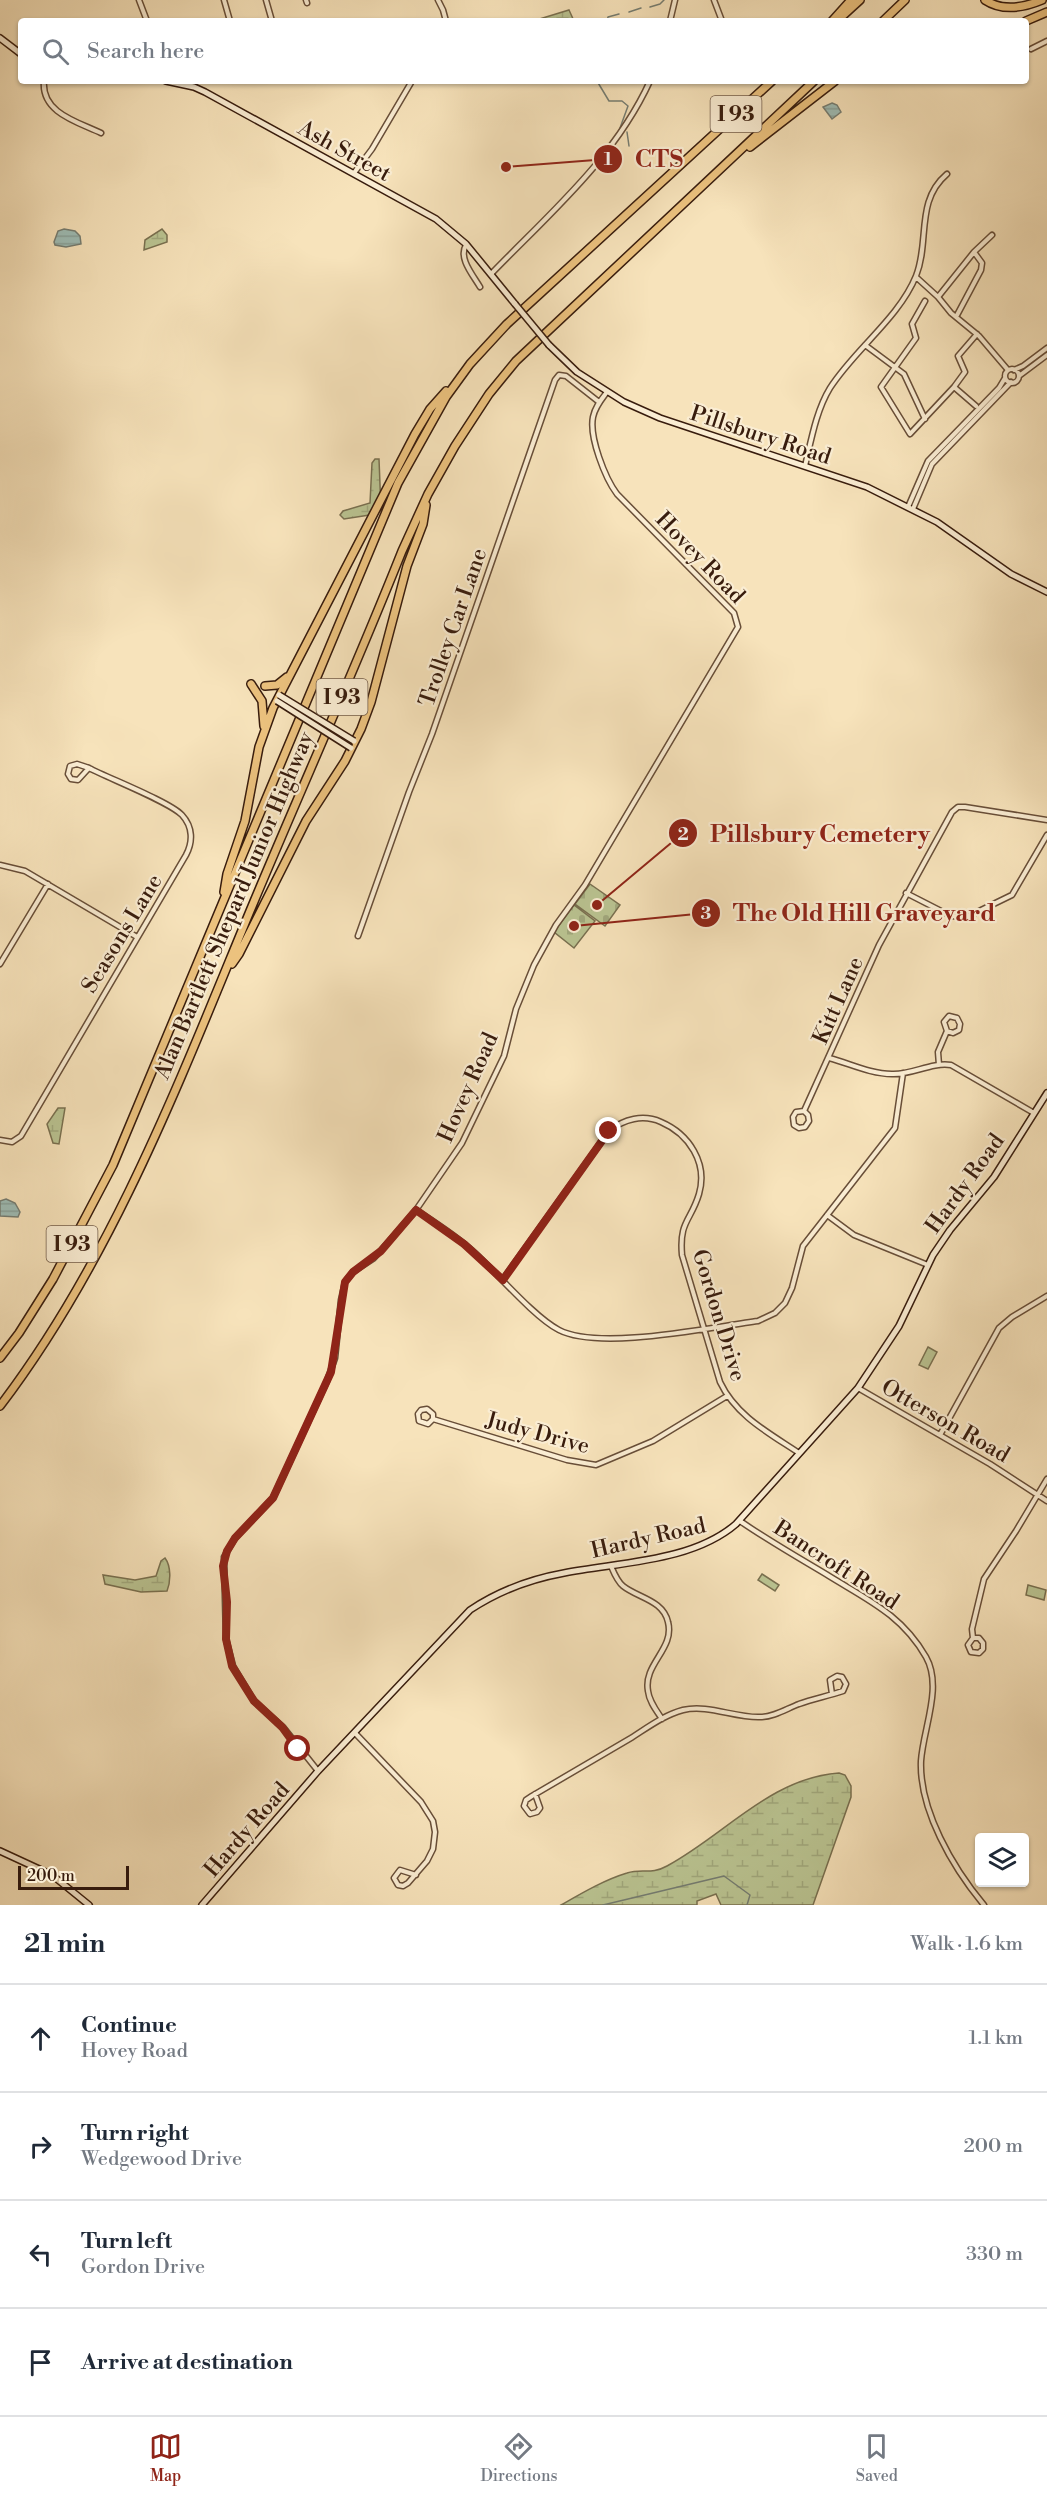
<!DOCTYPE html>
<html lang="en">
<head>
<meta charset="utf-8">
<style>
	:root { --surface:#fff; --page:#f2f2f3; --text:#1f2937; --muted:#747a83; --line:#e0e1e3; --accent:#8f2418 }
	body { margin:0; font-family:"Libre Bodoni",serif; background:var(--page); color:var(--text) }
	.controls { position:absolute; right:18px; bottom:18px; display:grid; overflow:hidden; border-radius:6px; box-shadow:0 2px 4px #0004 }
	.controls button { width:54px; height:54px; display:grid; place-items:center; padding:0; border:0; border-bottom:2px solid var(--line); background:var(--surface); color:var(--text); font:30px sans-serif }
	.scale { position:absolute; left:18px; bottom:15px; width:111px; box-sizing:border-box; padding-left:6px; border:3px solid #381c0d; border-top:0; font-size:16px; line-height:21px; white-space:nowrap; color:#381c0d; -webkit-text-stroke:4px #faedd3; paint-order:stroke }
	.stop { position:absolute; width:18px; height:18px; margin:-14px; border:4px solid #8f2418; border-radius:50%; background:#fff }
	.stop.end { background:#8f2418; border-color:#fff; box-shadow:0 2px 6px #0008 }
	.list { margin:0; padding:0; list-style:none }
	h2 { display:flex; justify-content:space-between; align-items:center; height:78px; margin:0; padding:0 24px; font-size:26px }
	h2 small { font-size:20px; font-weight:400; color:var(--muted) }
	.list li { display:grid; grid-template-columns:39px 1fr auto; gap:18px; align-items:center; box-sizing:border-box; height:108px; padding:0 24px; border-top:2px solid var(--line) }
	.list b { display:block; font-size:22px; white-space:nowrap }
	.list p { margin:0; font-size:20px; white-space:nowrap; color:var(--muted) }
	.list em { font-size:20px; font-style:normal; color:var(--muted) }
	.icon { flex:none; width:33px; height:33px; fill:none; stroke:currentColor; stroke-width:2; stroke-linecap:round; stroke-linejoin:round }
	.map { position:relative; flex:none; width:1047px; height:1905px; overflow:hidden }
	.search { position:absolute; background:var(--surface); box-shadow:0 2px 4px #0004; left:18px; right:18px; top:18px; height:66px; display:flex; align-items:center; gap:15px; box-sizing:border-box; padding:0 21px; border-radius:6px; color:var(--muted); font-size:22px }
	.sheet { height:510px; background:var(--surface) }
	nav { display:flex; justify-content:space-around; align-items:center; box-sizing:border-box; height:84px; border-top:2px solid var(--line); background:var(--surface); font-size:16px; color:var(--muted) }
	nav a { display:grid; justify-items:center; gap:3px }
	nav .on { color:var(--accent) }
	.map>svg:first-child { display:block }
	.wetland { fill:url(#wetland-marsh); stroke:#797050; stroke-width:1.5 }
	.cemetery { fill:url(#cemetery-stones); stroke:#797050; stroke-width:1.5 }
	.garden { fill:#bac492; stroke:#797050; stroke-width:1.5 }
	.water { fill:url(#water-rules); stroke:#757d72; stroke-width:1.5 }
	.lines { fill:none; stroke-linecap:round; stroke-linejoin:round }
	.stream { stroke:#757d72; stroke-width:1.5 }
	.street-casing { stroke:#684e38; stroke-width:7 }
	.secondary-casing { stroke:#381c0d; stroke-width:8 }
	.highway-casing { stroke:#381c0d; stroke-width:10 }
	.street { stroke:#faedd3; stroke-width:4 }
	.secondary { stroke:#faedd3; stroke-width:5 }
	.highway { stroke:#ecc27e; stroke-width:7 }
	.secondary-bridge-casing { stroke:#381c0d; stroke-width:8; stroke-linecap:butt }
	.secondary-bridge { stroke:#faedd3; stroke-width:5 }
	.route { stroke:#8f2418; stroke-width:8 }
	.labels { text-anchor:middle; stroke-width:4.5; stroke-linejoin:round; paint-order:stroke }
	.shield { fill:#faedd3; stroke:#725b48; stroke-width:1.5 }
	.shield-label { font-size:21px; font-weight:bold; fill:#381c0d }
	.street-label { font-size:22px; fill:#381c0d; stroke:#faedd3 }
	.leader { fill:none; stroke:#8f2418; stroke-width:2 }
	.callout-dot { fill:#8f2418; stroke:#faedd3; stroke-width:2 }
	.mark-label { font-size:18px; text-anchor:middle; font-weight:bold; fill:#fff }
	.callout-label { font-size:24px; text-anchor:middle; font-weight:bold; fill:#8f2418; stroke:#faedd3; stroke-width:4.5; stroke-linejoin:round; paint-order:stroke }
</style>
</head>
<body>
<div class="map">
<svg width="1047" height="1905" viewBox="0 0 1047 1905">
	<defs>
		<pattern id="wetland-marsh" width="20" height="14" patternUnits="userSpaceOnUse" patternTransform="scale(1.5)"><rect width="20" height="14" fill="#bac492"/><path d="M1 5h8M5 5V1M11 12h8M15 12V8" fill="none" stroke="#a1a87d"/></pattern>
		<pattern id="cemetery-stones" width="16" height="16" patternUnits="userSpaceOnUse" patternTransform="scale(1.5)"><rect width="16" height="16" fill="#bac492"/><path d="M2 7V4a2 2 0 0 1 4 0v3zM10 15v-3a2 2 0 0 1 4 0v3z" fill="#a1a87d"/></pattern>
		<pattern id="water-rules" width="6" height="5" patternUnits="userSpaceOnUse" patternTransform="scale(1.5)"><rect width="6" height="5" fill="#9ebdb6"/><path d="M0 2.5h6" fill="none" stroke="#89a29b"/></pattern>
	</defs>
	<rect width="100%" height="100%" fill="#f7e3bb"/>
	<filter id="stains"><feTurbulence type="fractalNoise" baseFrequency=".00333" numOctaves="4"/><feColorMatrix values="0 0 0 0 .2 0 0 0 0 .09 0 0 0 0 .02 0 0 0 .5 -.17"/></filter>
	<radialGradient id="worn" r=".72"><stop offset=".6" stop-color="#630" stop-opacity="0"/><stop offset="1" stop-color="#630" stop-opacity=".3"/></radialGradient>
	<path class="wetland" d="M 569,10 L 574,21 L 533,21 Z
		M 162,229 L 167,235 L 167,242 L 144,250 L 145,240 Z
		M 375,459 L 379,459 L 381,510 L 376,514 L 344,519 L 340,515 L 343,511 L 370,503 L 372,463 Z
		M 58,1108 L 65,1108 L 59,1144 L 53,1143 L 47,1124 Z
		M 165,1558 C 171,1566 171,1581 167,1591 L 141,1592 L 105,1584 L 103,1575 L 135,1580 L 156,1576 L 161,1561 Z
		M 839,1773 L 845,1775 L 851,1786 L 851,1797 L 813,1905 L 721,1905 L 716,1894 L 697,1901 L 697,1905 L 561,1905 C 582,1893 604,1880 627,1873 C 642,1868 651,1875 667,1866 C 725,1835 770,1778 839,1773 Z"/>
	<path class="cemetery" d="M 590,884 L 620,905 L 605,926 L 575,904 Z
		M 574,905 L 595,921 L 574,948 L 554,932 Z"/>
	<path class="garden" d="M 928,1347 L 937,1352 L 928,1369 L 919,1365 Z
		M 762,1574 L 779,1585 L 775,1591 L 758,1580 Z
		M 1028,1585 L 1046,1590 L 1044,1600 L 1026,1595 Z"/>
	<path class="water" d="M 832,103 L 837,105 L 841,112 L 832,119 L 823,107 Z
		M 64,229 L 75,231 L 80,236 L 81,244 L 66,247 L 55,245 L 54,242 L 58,231 Z
		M 6,1199 L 15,1203 L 20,1212 L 18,1217 L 0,1216 L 0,1201 Z"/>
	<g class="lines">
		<path class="stream" d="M 650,7 L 660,4 L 664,0
			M 629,12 L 641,8
			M 607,21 L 608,17 L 619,14
			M 597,81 L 609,101 L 622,101 L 628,106 L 620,128
			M 627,132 L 629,146
			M 603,1905 L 724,1876 L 750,1895 L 747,1905"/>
		<defs>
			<path id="street" d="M 139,0 L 147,21
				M 224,0 L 230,21
				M 266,0 L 272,21
				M 306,0 L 307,3
				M 438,0 L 443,10 L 446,21
				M 714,0 L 722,21
				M 670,21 L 675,0
				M 1031,49 L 1047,41
				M 44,81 C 41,113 78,122 101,133
				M 354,173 L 372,149 L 412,81
				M 466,245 C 458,258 473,275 480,287
				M 491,274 C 549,214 615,158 650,81
				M 916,277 L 938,297 L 951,313 L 979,336 L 1008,370
				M 938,297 L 974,252 L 992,235
				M 925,301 L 912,324 L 916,338 L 881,387 L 910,434 L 954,387 L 965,372 L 958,356 L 977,334
				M 956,317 L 981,270 L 982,263 L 974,252
				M 865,345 L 904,374 L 925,419
				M1005 376a7 7 0 1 1 14 0a7 7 0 1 1-14 0Z
				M 1014,370 L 1023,366 L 1047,348
				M 1019,376 L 1047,355
				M 954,387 L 976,406
				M 805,466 C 811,441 816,411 830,388 C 854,350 899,318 916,276 C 930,241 915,201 947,174
				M 908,507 L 928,461 L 999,388 L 1005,378
				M 913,509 L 932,464 L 1011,382
				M 0,865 L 25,871 L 137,937
				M 906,893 L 951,916 L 963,917 L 971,915 L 1012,895 L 1047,835
				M 358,936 L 409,792 L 432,734 L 555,380 L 559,375 L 566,376 L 599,402
				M 0,964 L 48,884
				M 829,1058 C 849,1063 870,1074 892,1074 C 912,1075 931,1062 951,1065 L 1034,1113
				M 939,1065 L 938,1052 L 947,1031 L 944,1022 L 949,1016 L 957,1018 L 960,1024 L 959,1030 L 953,1033 L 947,1031
				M 804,1111 L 808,1115 L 809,1121 L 805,1127 L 799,1128 L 794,1125 L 793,1117 L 796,1112 L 804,1111 L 879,945 L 952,812 L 958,807 L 965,807 L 1047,820
				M 0,1140 L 12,1142 L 21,1136 L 186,855 C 193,842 193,827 182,815 C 170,802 108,778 89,768 L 77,764 L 70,766 L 68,774 L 71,779 L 78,780 L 89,768
				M 416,1210 C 436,1223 457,1236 475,1253 C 497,1273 534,1317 559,1330 C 600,1351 711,1327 758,1321 L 775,1313 L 785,1303 L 792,1288 L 803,1246 L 895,1128 L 903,1073
				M 827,1215 L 854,1235 L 928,1265
				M 503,1279 L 609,1131 C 624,1119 643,1114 661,1122 C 689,1134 708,1163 699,1194 C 691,1221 679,1221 682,1255 L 720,1382 C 736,1416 769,1433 799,1453
				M 858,1388 L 990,1464 L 1047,1501
				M 433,1419 L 428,1424 L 419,1421 L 418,1414 L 421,1410 L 427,1409 L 433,1414 L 433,1419 L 567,1460 L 596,1465 L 653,1441 L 727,1396
				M 940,1435 L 999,1328 L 1012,1317 L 1047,1296
				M 740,1521 C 769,1541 799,1558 829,1576 C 868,1600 902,1615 926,1657 C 943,1687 923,1729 921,1761 C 919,1810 953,1868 984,1905
				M 611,1566 C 614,1573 617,1581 623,1586 C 638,1598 663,1600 668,1622 C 675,1649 643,1664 648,1691 C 649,1701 656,1710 662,1719
				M 973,1638 L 979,1638 L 983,1643 L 983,1649 L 979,1653 L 971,1652 L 968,1645 L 973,1638 L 972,1629 L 984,1579 L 1016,1531 L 1047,1479
				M 355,1733 L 421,1802 L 433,1821 L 435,1832 L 433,1849 L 427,1861 L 408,1883 L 403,1886 L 398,1885 L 394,1878 L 400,1870 L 416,1875
				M 318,1771 L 283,1727 L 254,1701 L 233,1666 L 226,1639 L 224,1557 L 235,1538 L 273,1498 L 327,1381 L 335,1358 L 341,1300 L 345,1282 L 353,1272 L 374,1258 L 391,1239 L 416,1210 L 462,1143 L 504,1056 L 516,1009 L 534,965 L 556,925 L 585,885 L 738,627 L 734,613 L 617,494 C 605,478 589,437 593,417 C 595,407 601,400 607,392
				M 535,1794 L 540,1808 L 537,1812 L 530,1814 L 524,1806 L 526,1800 L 532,1796 C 565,1777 598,1757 631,1738 C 647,1728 664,1715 683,1710 C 708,1704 735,1718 760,1717 C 774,1717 786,1709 799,1704 C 813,1699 828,1696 843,1691 L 846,1684 L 842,1677 L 837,1676 L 830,1680 L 832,1694"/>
			<path id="secondary" d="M 0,38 L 21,54
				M 166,81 L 194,87 L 205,92 L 436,219 L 466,244 L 515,304
				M 549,345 L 577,372 L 624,402 L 660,418 L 867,487 L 937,522 L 1011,574 L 1047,592
				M 0,1851 L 52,1875 L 89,1905
				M 202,1905 L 318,1771 L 470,1610 C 497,1592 531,1579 564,1573 C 619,1562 692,1562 736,1524 L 858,1388 L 899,1326 L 933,1255 L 950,1230 L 994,1177 L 1047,1093"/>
			<path id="highway" d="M 985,0 C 1003,12 1023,8 1042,0
				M 832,21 L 851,0
				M 837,21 L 860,0
				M 883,21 L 905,0
				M 1026,21 L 1047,12
				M 750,147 L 835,81
				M 251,684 L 262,701 L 264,726
				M 265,686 L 277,685 L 287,677
				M 224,892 L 227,874 L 245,821 L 259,747 L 273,708 L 415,434 L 430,409 L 446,391
				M 232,964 L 239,954 L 306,821 L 345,761 L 361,729 L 371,702 L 407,566 L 423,524 L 426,505
				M 0,1358 L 19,1333 L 53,1279 L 113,1165 L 398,483 L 446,397 L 470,364 L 507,324 L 772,81
				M 0,1406 C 112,1259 180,1080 250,911 C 300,791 354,672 402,551 L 428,494 L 455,446 L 489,394 L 516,361 L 814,81"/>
		</defs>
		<use href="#street" class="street-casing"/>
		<use href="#secondary" class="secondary-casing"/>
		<use href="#highway" class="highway-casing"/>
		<use href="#street" class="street"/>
		<use href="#secondary" class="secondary"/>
		<use href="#highway" class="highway"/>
		<defs>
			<path id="secondary-bridge" d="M 515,304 L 549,345
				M 279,695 L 354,741
				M 277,701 L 351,748"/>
		</defs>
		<use href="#secondary-bridge" class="secondary-bridge-casing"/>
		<use href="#secondary-bridge" class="secondary-bridge"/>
	</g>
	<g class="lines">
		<path class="route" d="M 298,1749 L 282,1727 L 254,1701 L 232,1666 L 226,1639 L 227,1602 L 223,1566 L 227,1551 L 235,1538 L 273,1498 L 331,1372 L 345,1282 L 353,1272 L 381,1251 L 416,1210 L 464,1244 L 503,1280 L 609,1131"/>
	</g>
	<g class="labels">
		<g class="shield">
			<rect x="710.5" y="96" width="51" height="36" rx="4.5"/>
			<rect x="316.5" y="679" width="51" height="36" rx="4.5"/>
			<rect x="46.5" y="1226" width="51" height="36" rx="4.5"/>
		</g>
		<g class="shield-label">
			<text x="736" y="121">I 93</text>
			<text x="342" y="704">I 93</text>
			<text x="72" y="1251">I 93</text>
		</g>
		<g class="street-label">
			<text transform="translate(345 150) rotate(29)" y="8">Ash Street</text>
			<text transform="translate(761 434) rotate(18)" y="8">Pillsbury Road</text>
			<text transform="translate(701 557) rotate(46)" y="8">Hovey Road</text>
			<text transform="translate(452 627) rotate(-71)" y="8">Trolley Car Lane</text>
			<text transform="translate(233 905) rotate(-67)" y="8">Alan Bartlett Shepard Junior Highway</text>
			<text transform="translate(121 933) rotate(-59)" y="8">Seasons Lane</text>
			<text transform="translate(837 1000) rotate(-66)" y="8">Kitt Lane</text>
			<text transform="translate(467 1087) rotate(-66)" y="8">Hovey Road</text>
			<text transform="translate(964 1183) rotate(-54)" y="8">Hardy Road</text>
			<text transform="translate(720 1315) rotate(73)" y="8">Gordon Drive</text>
			<text transform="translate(946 1420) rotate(30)" y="8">Otterson Road</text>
			<text transform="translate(538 1432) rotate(15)" y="8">Judy Drive</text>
			<text transform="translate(648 1537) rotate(-13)" y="8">Hardy Road</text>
			<text transform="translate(837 1564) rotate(33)" y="8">Bancroft Road</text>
			<text transform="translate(246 1829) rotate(-49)" y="8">Hardy Road</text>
		</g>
	</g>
	<path class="leader" d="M506 167L608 159M597 905L683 833M574 926L706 913"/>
	<g class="callout-dot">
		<circle cx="506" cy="167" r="6"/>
		<circle cx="597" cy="905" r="6"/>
		<circle cx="574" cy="926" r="6"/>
		<circle cx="608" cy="159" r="15"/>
		<circle cx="683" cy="833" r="15"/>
		<circle cx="706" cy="913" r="15"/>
	</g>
	<g class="mark-label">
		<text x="608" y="165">1</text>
		<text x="683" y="840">2</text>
		<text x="706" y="919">3</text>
	</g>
	<g class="callout-label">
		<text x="659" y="167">CTS</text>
		<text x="820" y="842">Pillsbury Cemetery</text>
		<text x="864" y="921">The Old Hill Graveyard</text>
	</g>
	<rect width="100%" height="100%" filter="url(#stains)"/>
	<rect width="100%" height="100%" fill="url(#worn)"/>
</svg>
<div class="controls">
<button><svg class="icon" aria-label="layers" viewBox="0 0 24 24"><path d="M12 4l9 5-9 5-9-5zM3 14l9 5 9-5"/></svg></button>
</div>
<div class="scale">200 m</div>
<div class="stop" style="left:298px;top:1749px"></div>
<div class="stop end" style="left:609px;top:1131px"></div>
<div class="search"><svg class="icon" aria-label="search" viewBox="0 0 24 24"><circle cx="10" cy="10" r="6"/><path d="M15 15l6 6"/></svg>Search here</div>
</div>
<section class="sheet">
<h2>21 min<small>Walk · 1.6 km</small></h2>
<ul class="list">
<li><svg class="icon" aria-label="ahead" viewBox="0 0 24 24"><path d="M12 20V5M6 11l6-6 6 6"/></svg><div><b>Continue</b><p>Hovey Road</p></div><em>1.1 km</em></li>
<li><svg class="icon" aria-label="right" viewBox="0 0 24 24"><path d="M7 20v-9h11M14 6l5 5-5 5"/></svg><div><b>Turn right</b><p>Wedgewood Drive</p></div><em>200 m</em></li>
<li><svg class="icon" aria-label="left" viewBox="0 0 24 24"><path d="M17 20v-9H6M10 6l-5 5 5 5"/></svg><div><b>Turn left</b><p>Gordon Drive</p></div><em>330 m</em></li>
<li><svg class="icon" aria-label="arrive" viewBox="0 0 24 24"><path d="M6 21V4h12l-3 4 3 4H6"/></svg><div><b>Arrive at destination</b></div></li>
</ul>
</section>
<nav>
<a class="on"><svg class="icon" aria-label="map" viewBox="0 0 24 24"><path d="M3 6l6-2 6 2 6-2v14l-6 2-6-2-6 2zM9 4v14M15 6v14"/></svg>Map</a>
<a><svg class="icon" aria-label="directions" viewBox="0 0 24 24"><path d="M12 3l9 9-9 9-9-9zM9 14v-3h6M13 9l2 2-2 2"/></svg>Directions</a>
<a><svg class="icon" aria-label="saved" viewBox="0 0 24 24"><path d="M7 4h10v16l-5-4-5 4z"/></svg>Saved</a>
</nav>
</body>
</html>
